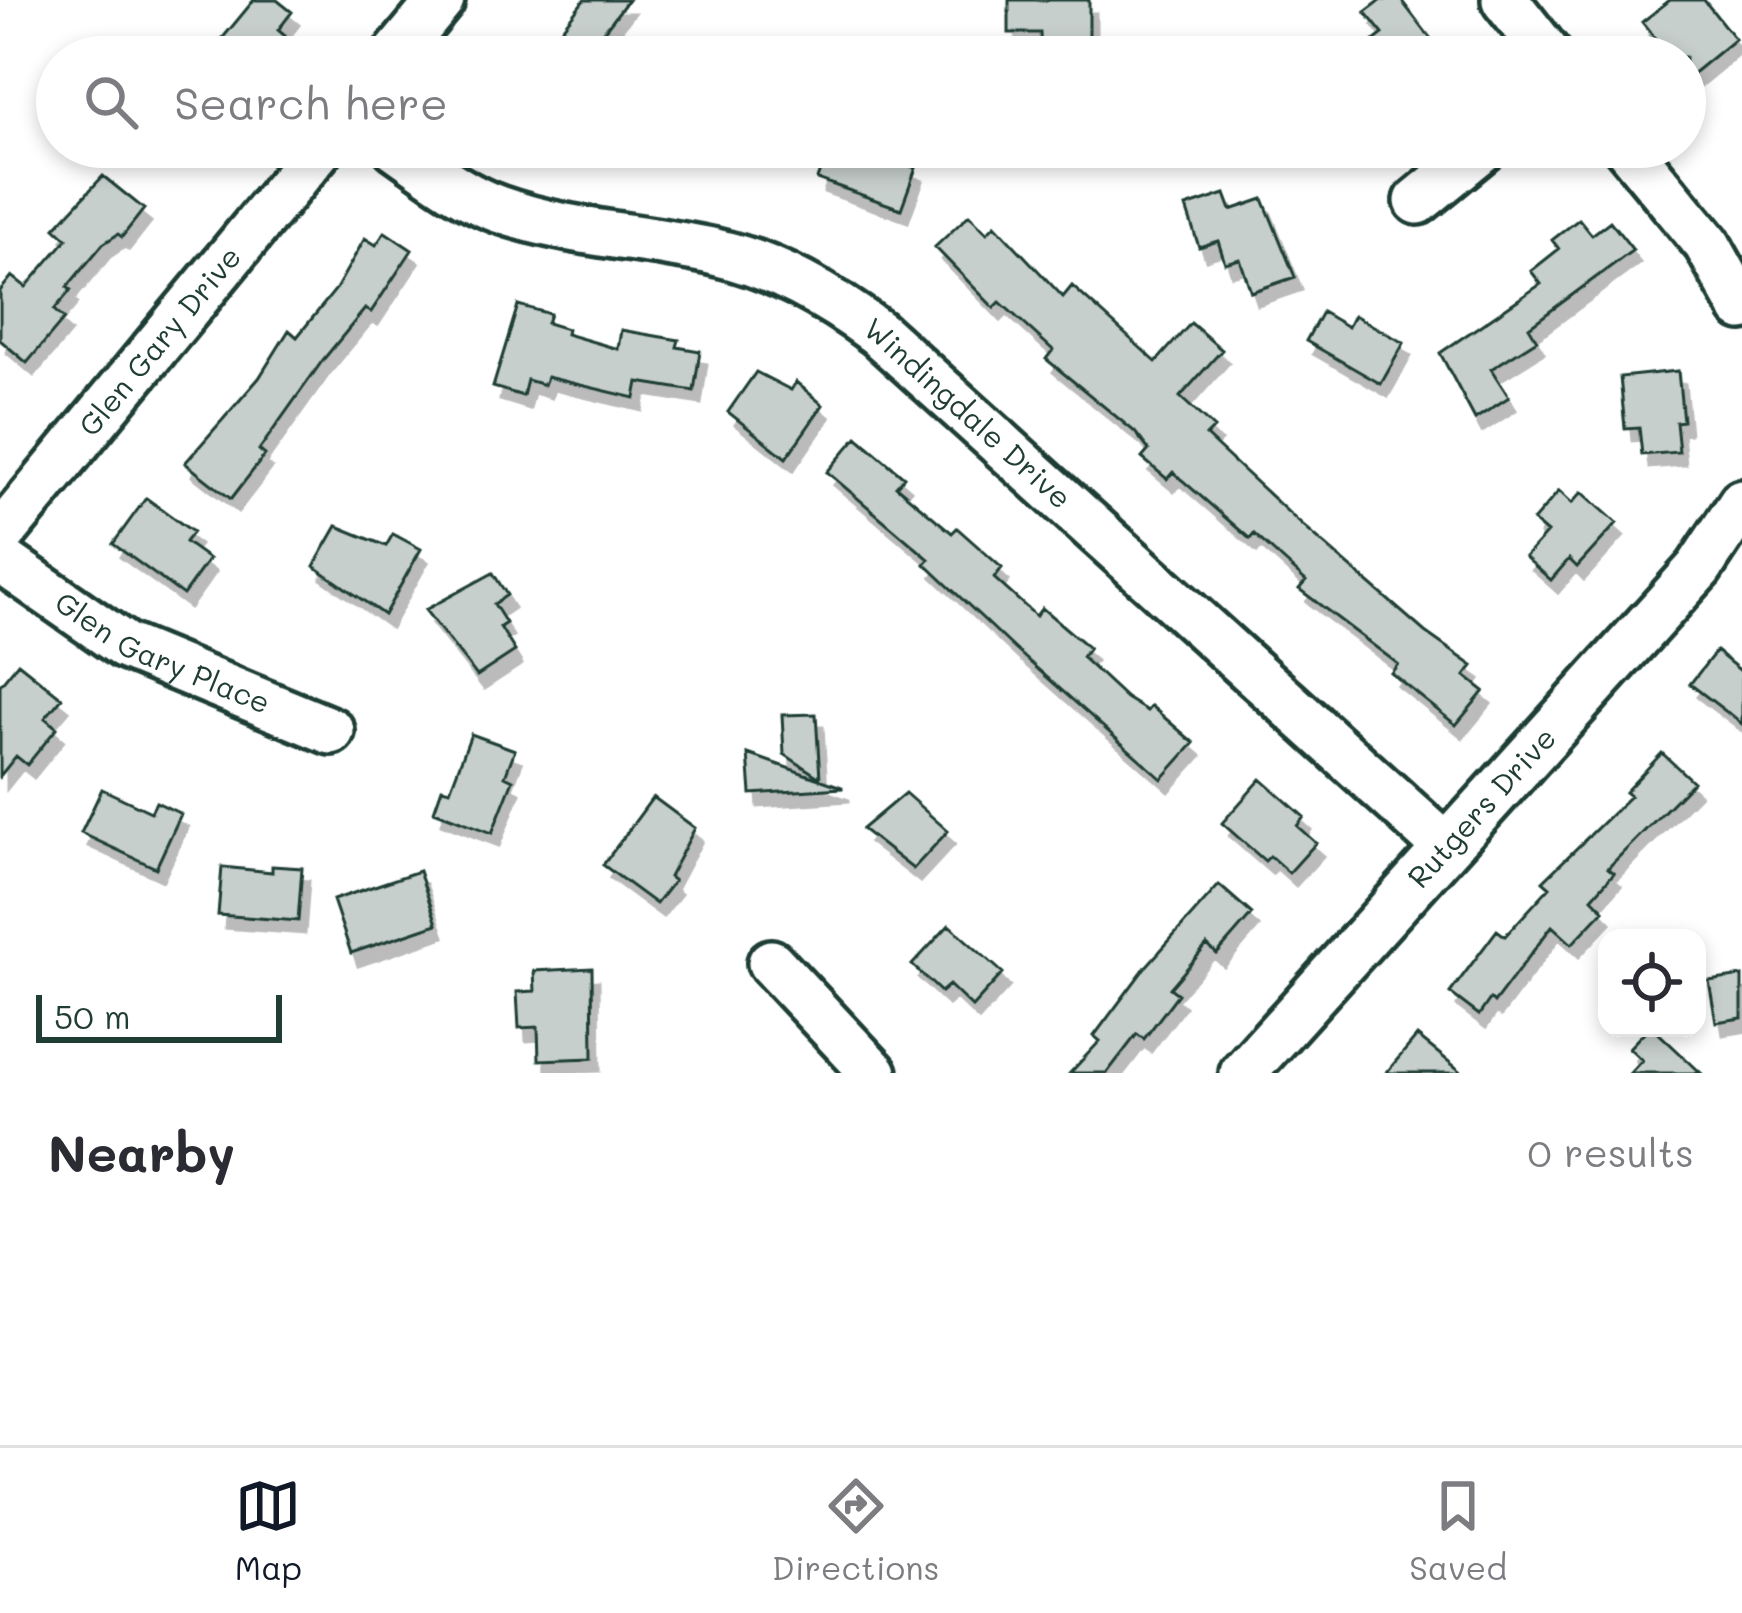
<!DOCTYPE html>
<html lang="en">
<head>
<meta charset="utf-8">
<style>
	:root { --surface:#fff; --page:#f7f7f7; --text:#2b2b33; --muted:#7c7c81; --line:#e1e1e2; --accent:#111827 }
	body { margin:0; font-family:Mali,sans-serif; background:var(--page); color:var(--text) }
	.controls { position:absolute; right:36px; bottom:36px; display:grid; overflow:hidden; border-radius:24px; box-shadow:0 6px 18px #0003 }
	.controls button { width:108px; height:108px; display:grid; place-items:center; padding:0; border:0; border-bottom:3px solid var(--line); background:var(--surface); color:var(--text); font:60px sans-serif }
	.scale { position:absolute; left:36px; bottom:30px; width:246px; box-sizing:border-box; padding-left:12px; border:6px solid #1f3d34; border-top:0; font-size:33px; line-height:42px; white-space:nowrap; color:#1f3d34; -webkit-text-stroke:9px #fff; paint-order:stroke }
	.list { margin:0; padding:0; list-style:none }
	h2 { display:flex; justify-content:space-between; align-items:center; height:156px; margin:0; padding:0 48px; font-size:51px }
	h2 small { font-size:39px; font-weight:400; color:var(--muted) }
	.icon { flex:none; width:66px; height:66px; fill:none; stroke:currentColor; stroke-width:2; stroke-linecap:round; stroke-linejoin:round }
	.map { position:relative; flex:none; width:1742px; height:1073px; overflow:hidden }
	.search { position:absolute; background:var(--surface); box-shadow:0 6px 18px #0003; left:36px; right:36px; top:36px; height:132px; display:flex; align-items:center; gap:30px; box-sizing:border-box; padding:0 42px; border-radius:66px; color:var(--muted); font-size:45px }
	.sheet { height:372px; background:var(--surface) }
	nav { display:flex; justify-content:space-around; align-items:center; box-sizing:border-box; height:168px; border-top:3px solid var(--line); background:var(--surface); font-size:33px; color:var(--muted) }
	nav a { display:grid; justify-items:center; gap:6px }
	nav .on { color:var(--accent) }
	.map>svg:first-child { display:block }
	.building { fill:#c7cfcc; stroke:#1f3d34; stroke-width:3; filter:url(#shadow) }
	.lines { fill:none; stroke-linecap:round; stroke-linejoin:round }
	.minor-casing { stroke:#1f3d34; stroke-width:54 }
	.minor { stroke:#fff; stroke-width:45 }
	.labels { text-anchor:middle; stroke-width:9; stroke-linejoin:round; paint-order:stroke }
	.street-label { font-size:30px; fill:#1f3d34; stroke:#fff }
</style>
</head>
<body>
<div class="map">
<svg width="1742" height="1073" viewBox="0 0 1742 1073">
	<defs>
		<filter id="shadow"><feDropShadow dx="7" dy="13" stdDeviation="0" flood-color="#0004"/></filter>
	</defs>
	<rect width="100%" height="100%" fill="#fff"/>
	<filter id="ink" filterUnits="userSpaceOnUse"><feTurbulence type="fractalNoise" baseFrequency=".00833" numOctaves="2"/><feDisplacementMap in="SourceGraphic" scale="24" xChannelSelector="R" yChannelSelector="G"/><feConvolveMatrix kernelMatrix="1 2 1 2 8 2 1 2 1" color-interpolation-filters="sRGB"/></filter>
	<g filter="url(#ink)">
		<path class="building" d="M 254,0 L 277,0 L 292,12 L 278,30 L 285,36 L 267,57 L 207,57 Z
			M 584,0 L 628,0 L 586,54 L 559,32 Z
			M 1009,0 L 1089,0 L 1089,55 L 1041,56 L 1040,33 L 1009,33 Z
			M 1381,0 L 1401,0 L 1445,57 L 1353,57 L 1383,34 L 1365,12 Z
			M 1670,0 L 1704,0 L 1735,39 L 1685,80 L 1685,57 L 1639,57 L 1657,41 L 1642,22 Z
			M 828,147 L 859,147 L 916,168 L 901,209 L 817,179 Z
			M 103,176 L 144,209 L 122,237 L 118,234 L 103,244 L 67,287 L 71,290 L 54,310 L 64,319 L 27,363 L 0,340 L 0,291 L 12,276 L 26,287 L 67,239 L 55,228 Z
			M 1225,194 L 1231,210 L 1263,199 L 1295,277 L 1251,292 L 1240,259 L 1225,263 L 1218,241 L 1199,247 L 1186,207 Z
			M 969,215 L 987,233 L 995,225 L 1063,297 L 1072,286 L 1156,362 L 1191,323 L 1222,350 L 1180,397 L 1214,428 L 1206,436 L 1303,526 L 1425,632 L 1473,666 L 1465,676 L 1484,691 L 1456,725 L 1391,673 L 1398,664 L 1299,589 L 1306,581 L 1254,534 L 1250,539 L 1173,472 L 1167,479 L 1142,458 L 1149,450 L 1135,432 L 1046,359 L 1053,350 L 1000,302 L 994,308 L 935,247 Z
			M 1579,219 L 1592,235 L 1610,221 L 1633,250 L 1529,327 L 1537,340 L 1491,369 L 1509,397 L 1475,419 L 1440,353 L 1541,284 L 1531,271 L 1559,249 L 1552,240 Z
			M 385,232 L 412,250 L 371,312 L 365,309 L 323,360 L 259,450 L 265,455 L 231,499 L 185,463 L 259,378 L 289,330 L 297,337 L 336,289 L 365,238 L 376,245 Z
			M 518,305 L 550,314 L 547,323 L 567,329 L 566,334 L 618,349 L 621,330 L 679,340 L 677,347 L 700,351 L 694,391 L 638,382 L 635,398 L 547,377 L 544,385 L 527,380 L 523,396 L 493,387 Z
			M 1322,312 L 1348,327 L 1354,315 L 1404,343 L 1381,384 L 1306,341 Z
			M 1678,371 L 1683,421 L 1676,422 L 1679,452 L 1642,455 L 1639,427 L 1625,428 L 1620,377 Z
			M 756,372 L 791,390 L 796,382 L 823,405 L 786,458 L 728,412 Z
			M 857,437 L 904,477 L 896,486 L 952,533 L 957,528 L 1002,568 L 994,578 L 1036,616 L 1042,608 L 1089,648 L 1082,657 L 1126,698 L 1147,711 L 1151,706 L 1194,743 L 1162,779 L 1015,649 L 925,564 L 929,559 L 827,472 Z
			M 1559,491 L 1572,503 L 1582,492 L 1617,523 L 1577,567 L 1569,559 L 1551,580 L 1525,557 L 1547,533 L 1533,521 Z
			M 146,498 L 193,532 L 185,542 L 209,559 L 183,595 L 113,544 Z
			M 337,526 L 386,546 L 393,534 L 421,549 L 384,615 L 314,566 Z
			M 493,573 L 507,595 L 494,604 L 506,623 L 500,627 L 515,651 L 477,676 L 425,610 Z
			M 1716,651 L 1742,672 L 1742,724 L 1690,684 Z
			M 18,663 L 62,698 L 45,718 L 57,728 L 27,765 L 16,756 L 0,776 L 0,685 Z
			M 816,714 L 820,778 L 784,754 L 782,715 Z
			M 471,734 L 515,750 L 505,776 L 513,780 L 492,833 L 434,811 L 442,788 L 450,790 Z
			M 1662,753 L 1693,782 L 1608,868 L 1614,873 L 1592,898 L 1604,910 L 1572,944 L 1552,926 L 1494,1003 L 1490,999 L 1479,1015 L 1450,993 L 1497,930 L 1505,936 L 1550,887 L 1543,881 L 1630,796 L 1625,792 Z
			M 748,754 L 842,787 L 842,788 L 751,794 Z
			M 1261,779 L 1304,817 L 1297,826 L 1316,843 L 1289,873 L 1270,856 L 1265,861 L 1222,823 Z
			M 102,789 L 151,812 L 156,802 L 181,814 L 156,868 L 81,833 Z
			M 905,793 L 948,831 L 913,869 L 862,829 Z
			M 653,797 L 695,828 L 669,877 L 674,881 L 656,904 L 603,865 Z
			M 272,866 L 302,868 L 298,921 L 218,915 L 222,867 L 272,872 Z
			M 419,871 L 437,924 L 351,953 L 333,900 Z
			M 1219,885 L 1252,914 L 1217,954 L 1207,945 L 1170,988 L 1178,994 L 1144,1039 L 1137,1034 L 1107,1073 L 1070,1073 L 1100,1041 L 1094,1036 L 1144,969 Z
			M 949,925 L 1003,973 L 972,1007 L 949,985 L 941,992 L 912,965 Z
			M 592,968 L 593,1058 L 539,1060 L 538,1027 L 519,1028 L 517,992 L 535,991 L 534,971 Z
			M 1742,976 L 1742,1018 L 1716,1022 L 1709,981 Z
			M 1648,1028 L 1653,1028 L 1701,1073 L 1630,1073 L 1642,1060 L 1629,1048 Z
			M 1417,1036 L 1463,1073 L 1386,1073 Z"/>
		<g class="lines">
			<defs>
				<g id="minor">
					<path d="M 1505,0 L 1550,57"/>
					<path d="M 394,57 L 441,0"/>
					<path id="s1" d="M 396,147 C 429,170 461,196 498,209 C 568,234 643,236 715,252 C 776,266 828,296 878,333 L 1445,846"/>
					<path d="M 1627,147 L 1707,244 L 1742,307"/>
					<path d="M 1418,201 L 1484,147"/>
					<path id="s2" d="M 0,536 L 321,147"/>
					<path id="s3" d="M 0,559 L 125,646 L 331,731"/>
					<path d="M 771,963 L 874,1073"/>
					<path id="s4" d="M 1243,1073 L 1699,568 L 1742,503"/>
				</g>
			</defs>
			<use href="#minor" class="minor-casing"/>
			<use href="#minor" class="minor"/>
		</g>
	</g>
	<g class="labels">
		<g class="street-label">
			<text dy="10" stroke="none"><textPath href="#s2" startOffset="252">Glen Gary Drive</textPath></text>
			<text dy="10" stroke="none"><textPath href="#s1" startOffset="645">Windingdale Drive</textPath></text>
			<text dy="10" stroke="none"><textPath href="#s3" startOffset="189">Glen Gary Place</textPath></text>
			<text dy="10" stroke="none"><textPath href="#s4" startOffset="357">Rutgers Drive</textPath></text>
		</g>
	</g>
</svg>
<div class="controls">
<button><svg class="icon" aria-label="locate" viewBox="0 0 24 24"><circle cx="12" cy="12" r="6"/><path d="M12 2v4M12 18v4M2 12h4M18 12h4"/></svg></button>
</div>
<div class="scale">50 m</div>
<div class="search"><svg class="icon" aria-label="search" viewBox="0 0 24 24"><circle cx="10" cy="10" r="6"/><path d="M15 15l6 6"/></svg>Search here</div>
</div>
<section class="sheet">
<h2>Nearby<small>0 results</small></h2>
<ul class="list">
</ul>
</section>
<nav>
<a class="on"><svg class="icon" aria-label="map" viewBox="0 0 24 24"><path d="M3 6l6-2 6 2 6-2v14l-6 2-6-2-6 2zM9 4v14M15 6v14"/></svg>Map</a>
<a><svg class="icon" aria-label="directions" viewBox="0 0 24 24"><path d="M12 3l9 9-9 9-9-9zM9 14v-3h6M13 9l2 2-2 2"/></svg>Directions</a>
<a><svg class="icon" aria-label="saved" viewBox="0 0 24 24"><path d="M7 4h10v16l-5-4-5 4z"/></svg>Saved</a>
</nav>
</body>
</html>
